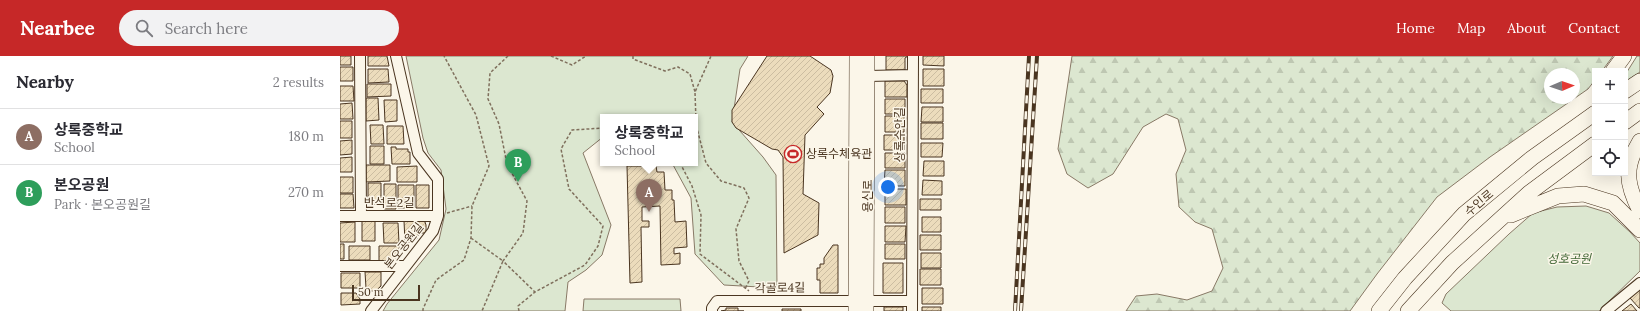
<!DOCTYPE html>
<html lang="en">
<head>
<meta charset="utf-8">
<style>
	:root { --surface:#fff; --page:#f2f2f3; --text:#2b2b33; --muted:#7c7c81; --line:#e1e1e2; --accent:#c62828 }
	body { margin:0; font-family:Lora,"Noto Sans KR",serif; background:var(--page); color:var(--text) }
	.controls { position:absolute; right:12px; top:12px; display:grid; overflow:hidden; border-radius:0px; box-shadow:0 4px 16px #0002 }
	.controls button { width:36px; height:36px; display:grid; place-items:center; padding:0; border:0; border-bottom:1px solid var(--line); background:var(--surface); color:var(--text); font:20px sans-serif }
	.compass { position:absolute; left:1204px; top:12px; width:36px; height:36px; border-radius:50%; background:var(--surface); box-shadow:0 4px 16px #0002; rotate:88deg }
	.scale { position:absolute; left:12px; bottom:10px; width:68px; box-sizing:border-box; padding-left:4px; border:2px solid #4a3520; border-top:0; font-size:11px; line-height:14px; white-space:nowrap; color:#4a3520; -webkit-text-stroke:3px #fbf6e9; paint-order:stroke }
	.you { position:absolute; left:548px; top:131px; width:14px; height:14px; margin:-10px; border:3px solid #fff; border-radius:50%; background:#1a73e8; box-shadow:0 0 0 6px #1a73e833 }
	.badge { display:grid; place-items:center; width:26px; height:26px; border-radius:50%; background:var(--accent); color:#fff; font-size:13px; font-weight:700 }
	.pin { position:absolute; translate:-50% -33px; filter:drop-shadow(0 1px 2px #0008) }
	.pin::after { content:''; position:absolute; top:21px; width:14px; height:12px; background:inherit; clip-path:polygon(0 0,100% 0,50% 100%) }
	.popup { position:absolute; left:260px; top:58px; width:98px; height:52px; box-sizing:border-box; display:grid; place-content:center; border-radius:0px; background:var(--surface); filter:drop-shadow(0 1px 3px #0005); font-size:13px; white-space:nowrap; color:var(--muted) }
	.popup b { font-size:15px; color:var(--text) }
	.popup::after { content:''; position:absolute; left:50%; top:100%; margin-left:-8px; border:8px solid transparent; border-top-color:var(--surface) }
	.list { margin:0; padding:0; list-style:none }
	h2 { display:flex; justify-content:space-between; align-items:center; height:52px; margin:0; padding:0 16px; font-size:17px }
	h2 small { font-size:13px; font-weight:400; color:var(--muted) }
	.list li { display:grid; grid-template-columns:26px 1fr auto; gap:12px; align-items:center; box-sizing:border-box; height:56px; padding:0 16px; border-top:1px solid var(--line) }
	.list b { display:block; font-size:15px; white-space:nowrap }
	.list p { margin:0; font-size:13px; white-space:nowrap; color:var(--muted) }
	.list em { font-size:13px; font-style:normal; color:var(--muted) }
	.icon { flex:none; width:22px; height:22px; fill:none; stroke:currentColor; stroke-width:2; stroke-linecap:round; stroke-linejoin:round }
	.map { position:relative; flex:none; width:1300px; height:255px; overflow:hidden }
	header { display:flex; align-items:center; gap:24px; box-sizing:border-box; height:56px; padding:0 20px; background:var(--accent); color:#fff }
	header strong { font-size:19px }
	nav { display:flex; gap:22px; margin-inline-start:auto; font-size:14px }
	.search { width:280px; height:36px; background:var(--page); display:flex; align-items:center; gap:10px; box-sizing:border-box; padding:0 14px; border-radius:22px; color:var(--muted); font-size:15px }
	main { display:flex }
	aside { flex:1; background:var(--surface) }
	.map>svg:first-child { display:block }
	.forest { fill:url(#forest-firs); stroke:#887966; fill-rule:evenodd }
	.park { fill:#dce7d0; stroke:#887966 }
	.building { fill:url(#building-hatch); stroke:#4a3520 }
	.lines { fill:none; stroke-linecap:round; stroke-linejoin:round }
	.minor-casing { stroke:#4a3520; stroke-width:12 }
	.major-casing { stroke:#4a3520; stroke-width:14 }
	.highway-casing { stroke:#4a3520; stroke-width:16 }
	.path { stroke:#7f6f5c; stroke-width:1.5; stroke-dasharray:3 2; stroke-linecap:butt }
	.minor { stroke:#fbf6e9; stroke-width:10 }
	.major { stroke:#fbf6e9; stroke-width:13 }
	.highway { stroke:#fbf6e9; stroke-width:15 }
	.rail-casing { stroke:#4a3520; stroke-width:4 }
	.rail { stroke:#fbf6e9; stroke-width:2.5; stroke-dasharray:8; stroke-linecap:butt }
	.labels { text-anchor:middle; stroke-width:3; stroke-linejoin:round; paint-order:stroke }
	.street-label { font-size:12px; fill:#4a3520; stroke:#fbf6e9 }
	.poi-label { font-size:12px; fill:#4a3520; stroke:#fbf6e9; text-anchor:start }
	.park-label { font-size:12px; font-style:italic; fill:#436837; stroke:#fbf6e9 }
</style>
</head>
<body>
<header>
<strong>Nearbee</strong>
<div class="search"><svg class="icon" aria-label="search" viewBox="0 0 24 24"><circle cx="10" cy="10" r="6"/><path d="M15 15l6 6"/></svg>Search here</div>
<nav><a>Home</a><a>Map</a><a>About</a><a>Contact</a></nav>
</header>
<main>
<aside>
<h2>Nearby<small>2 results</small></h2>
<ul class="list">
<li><span class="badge" style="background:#8d6e63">A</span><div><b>상록중학교</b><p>School</p></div><em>180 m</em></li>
<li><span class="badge" style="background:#2e9e5b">B</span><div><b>본오공원</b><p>Park · 본오공원길</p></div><em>270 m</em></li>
</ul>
</aside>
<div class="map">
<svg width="1300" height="255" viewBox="0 0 1300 255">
	<defs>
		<pattern id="forest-firs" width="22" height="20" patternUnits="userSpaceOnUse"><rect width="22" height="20" fill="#dce7d0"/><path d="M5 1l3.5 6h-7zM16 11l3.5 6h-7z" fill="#bec7b2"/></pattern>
		<pattern id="building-hatch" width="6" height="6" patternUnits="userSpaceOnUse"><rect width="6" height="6" fill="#ecdcbc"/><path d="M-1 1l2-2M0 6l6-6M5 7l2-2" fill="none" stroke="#ccbda1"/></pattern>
	</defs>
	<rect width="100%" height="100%" fill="#fbf6e9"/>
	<path class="forest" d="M 732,0 L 1273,0 L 1262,15 L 1255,15 L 1255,24 L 1248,33 L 1150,101 L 1097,141 L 1037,218 L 1010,255 L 786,255 L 796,240 L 817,238 L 847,244 L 872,235 L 883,212 L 872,173 L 855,166 L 839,151 L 836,118 L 846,94 L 838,63 L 826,58 L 803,71 L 773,118 L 748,132 L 727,118 L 718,93 ZM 1210,18 L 1234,18 L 1234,42 L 1210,42 Z"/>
	<path class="park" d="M 66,0 L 408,0 L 400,13 L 392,66 L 423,101 L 436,119 L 437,232 L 384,229 L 355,198 L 351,142 L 332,107 L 355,107 L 355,61 L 263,61 L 263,81 L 243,97 L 271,169 L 262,199 L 246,214 L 228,226 L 225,255 L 43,255 L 47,248 L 99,184 L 106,153 L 101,114 L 88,97 L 83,82 Z
		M 1297,0 L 1300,0 L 1300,16 L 1285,26 L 1285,19 Z
		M 1246,150 L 1269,157 L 1290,176 L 1300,187 L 1300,215 L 1259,255 L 1111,255 L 1102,247 L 1106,238 L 1169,178 L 1193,157 L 1217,151 Z
		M 244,243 L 340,243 L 341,255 L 243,255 Z"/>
	<path class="building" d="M 0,0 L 11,0 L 11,9 L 0,9 Z
		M 28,0 L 47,0 L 49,10 L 28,10 Z
		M 427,0 L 470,0 L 491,14 L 493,20 L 490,37 L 477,51 L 484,58 L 465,79 L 463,138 L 479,147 L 478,179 L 444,197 L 443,101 L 438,94 L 432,93 L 396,72 L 392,66 L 392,54 Z
		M 546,0 L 568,0 L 565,2 L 565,14 L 546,14 Z
		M 583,0 L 604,0 L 604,10 L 583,9 Z
		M 0,11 L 13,11 L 13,25 L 0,25 Z
		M 28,13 L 48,13 L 49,26 L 28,27 Z
		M 583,13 L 604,13 L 604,30 L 583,30 Z
		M 545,25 L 564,25 L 567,29 L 567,41 L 545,41 Z
		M 27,28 L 51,28 L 51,40 L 27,41 Z
		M 0,30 L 13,30 L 14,45 L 0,45 Z
		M 581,33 L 603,33 L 603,47 L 581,47 Z
		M 26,42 L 38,42 L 39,64 L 26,65 Z
		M 545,43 L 565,43 L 565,58 L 545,58 Z
		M 44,44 L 57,44 L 57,65 L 45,66 Z
		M 12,47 L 13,63 L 0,63 L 0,48 Z
		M 582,51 L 603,51 L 603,66 L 581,66 Z
		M 545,60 L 564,60 L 564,76 L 545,76 Z
		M 0,65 L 12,65 L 12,82 L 0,82 Z
		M 581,67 L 603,67 L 603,83 L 581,83 Z
		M 30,69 L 43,69 L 44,88 L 31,88 Z
		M 47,70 L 63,70 L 64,88 L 47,88 Z
		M 544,79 L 564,79 L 564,94 L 544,94 Z
		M 12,84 L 12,98 L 0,99 L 0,85 Z
		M 581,87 L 603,87 L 602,101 L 581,101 Z
		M 30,90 L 44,90 L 44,108 L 30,108 Z
		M 51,91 L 56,91 L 56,93 L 68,93 L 68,96 L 70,96 L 70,108 L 52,108 Z
		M 545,97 L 565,97 L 565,112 L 545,112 Z
		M 12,101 L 12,116 L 0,116 L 0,102 Z
		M 584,105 L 604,105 L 604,120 L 583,120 Z
		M 26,109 L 50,109 L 50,125 L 26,126 Z
		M 77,110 L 77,126 L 57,126 L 57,111 Z
		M 287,110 L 316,110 L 317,116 L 324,116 L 325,134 L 332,134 L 332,144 L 334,144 L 335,166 L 346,165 L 347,191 L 334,192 L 334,198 L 340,197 L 340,208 L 321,209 L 320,150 L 302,151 L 302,165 L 309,165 L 309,171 L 301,171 L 302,226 L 290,227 Z
		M 545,114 L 565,114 L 565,130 L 544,130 Z
		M 0,121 L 13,121 L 13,137 L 0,137 Z
		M 583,124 L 602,125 L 602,139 L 582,139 Z
		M 28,127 L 41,127 L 41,148 L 32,148 L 28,145 Z
		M 44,128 L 56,128 L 56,153 L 44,153 Z
		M 58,129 L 74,129 L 74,152 L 58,152 Z
		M 76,129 L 89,129 L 89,152 L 76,152 Z
		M 545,133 L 566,133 L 566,149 L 545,149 Z
		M 0,138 L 13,138 L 14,152 L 0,152 Z
		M 580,143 L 601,143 L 601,154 L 580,154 Z
		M 545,151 L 565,151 L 565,167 L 545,167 Z
		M 582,161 L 601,161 L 601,176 L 582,176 Z
		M 35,163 L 35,185 L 22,185 L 22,164 Z
		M 82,164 L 85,166 L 86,169 L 86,177 L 78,177 L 78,180 L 77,180 L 77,183 L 74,183 L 74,186 L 65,186 L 64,165 Z
		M 15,166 L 15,186 L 0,186 L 0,167 Z
		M 43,167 L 58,167 L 59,187 L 44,187 Z
		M 545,170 L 566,170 L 565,186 L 545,186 Z
		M 580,179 L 601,179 L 601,194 L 580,194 Z
		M 0,188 L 4,188 L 4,203 L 0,203 Z
		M 545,188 L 565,188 L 565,203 L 545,203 Z
		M 493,189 L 498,189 L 498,237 L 480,237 L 480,224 L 477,224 L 477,212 L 480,212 L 480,208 L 484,208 L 484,202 Z
		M 9,190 L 30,190 L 30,204 L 9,204 Z
		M 39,190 L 59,190 L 59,205 L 39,205 Z
		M 581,197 L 601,197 L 601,212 L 581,212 Z
		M 543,207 L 563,207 L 563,237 L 543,237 Z
		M 580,213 L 601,213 L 601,229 L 580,229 Z
		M 25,216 L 41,216 L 41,230 L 36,235 L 28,235 L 28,232 L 26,232 Z
		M 1,217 L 20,217 L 20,232 L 1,232 Z
		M 582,232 L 603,232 L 603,248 L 582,248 Z
		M 1300,233 L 1300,252 L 1299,252 L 1290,242 Z
		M 1,237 L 16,237 L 20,243 L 20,248 L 1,249 Z
		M 1291,248 L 1297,255 L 1282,255 Z
		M 544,251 L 563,251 L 563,255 L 544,255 Z
		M 582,251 L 601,251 L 601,255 L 582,255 Z
		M 386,252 L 398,252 L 398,255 L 404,255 L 381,255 L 386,254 Z
		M 442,253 L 461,253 L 461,255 L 442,255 Z"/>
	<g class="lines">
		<defs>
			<path id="minor" d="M 20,0 L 21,160
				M 528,20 L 573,19
				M 0,160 L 98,160
				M 0,210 L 65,210
				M 31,255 L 93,175 L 98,160 L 98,123 L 78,97 L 56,0
				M 372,255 L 372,252 L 377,245 L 572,245
				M 572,255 L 573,0
				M 1266,255 L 1300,227"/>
			<path id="major" d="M 515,255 L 516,0
				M 527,255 L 528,0"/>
			<path id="highway" d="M 1273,15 L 1284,0
				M 1285,35 L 1300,25
				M 1285,66 L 1300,55
				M 1300,85 C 1284,111 1286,128 1300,155
				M 1171,159 L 1218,140 L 1244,138 L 1273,147 L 1300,174
				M 1039,255 L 1065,222 L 1124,158 L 1192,102 L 1255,57
				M 1068,255 L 1112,207 L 1189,137 L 1255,88"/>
		</defs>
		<use href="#minor" class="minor-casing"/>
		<use href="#major" class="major-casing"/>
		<use href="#highway" class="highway-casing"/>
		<path class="path" d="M 168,0 L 150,17 L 148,43 L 159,68 L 167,108 L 187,145 L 183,177 L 163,205 L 195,236
			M 211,0 L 232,9 L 246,0
			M 293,0 L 293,3 L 325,15 L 338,11 L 350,18 L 355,36
			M 355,65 L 366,107 L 381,125 L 404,132 L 409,142 L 396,173 L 399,205 L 409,225 L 405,233
			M 356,65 L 355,36 L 371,0
			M 340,107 L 352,130 L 361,159 L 360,198 L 409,235
			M 107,157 L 132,150
			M 131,182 L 163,205 L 142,255
			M 83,255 L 83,253 L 96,224 L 124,204 L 131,182 L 132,150 L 149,110 L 136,59 L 104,0
			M 179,255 L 178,250 L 195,236 L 245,209 L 258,190 L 263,170 L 229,133 L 221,93 L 232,74 L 263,72"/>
		<use href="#minor" class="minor"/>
		<use href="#major" class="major"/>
		<use href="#highway" class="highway"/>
		<defs>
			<path id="rail" d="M 675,255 L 689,0
				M 681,255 L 697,0"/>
		</defs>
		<use href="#rail" class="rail-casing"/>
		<use href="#rail" class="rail"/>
	</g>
	<defs>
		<symbol id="stadium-ring" viewBox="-11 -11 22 22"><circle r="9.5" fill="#fbf6e9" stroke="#c62828" stroke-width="1.5"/><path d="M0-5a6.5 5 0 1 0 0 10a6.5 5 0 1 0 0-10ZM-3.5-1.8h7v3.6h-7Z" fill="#c62828"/></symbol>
	</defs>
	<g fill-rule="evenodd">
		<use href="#stadium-ring" x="443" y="88" width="20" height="20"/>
	</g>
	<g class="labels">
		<g class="street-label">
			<text transform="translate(560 79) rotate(-90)" y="4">상록수안길</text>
			<text transform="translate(528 140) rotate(-90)" y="4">용신로</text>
			<text x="49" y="151">반석로2길</text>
			<text transform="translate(1139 147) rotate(-40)" y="4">수인로</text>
			<text transform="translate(64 190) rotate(-52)" y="4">본오공원길</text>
			<text transform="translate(440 232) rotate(-1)" y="4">각골로4길</text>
		</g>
		<g class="poi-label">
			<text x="466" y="102">상록수체육관</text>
		</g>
		<g class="park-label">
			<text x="1229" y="207">성호공원</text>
		</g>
	</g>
</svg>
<div class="controls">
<button>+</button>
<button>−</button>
<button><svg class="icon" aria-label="locate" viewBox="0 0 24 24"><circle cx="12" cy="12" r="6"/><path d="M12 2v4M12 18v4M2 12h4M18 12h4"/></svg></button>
</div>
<svg class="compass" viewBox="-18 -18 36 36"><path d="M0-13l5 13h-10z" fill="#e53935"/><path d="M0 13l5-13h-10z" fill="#7c7c81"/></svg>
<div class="scale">50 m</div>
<div class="you"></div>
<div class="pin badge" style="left:309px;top:156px;background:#8d6e63">A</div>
<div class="popup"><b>상록중학교</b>School</div>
<div class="pin badge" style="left:178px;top:126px;background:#2e9e5b">B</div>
</div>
</main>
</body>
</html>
